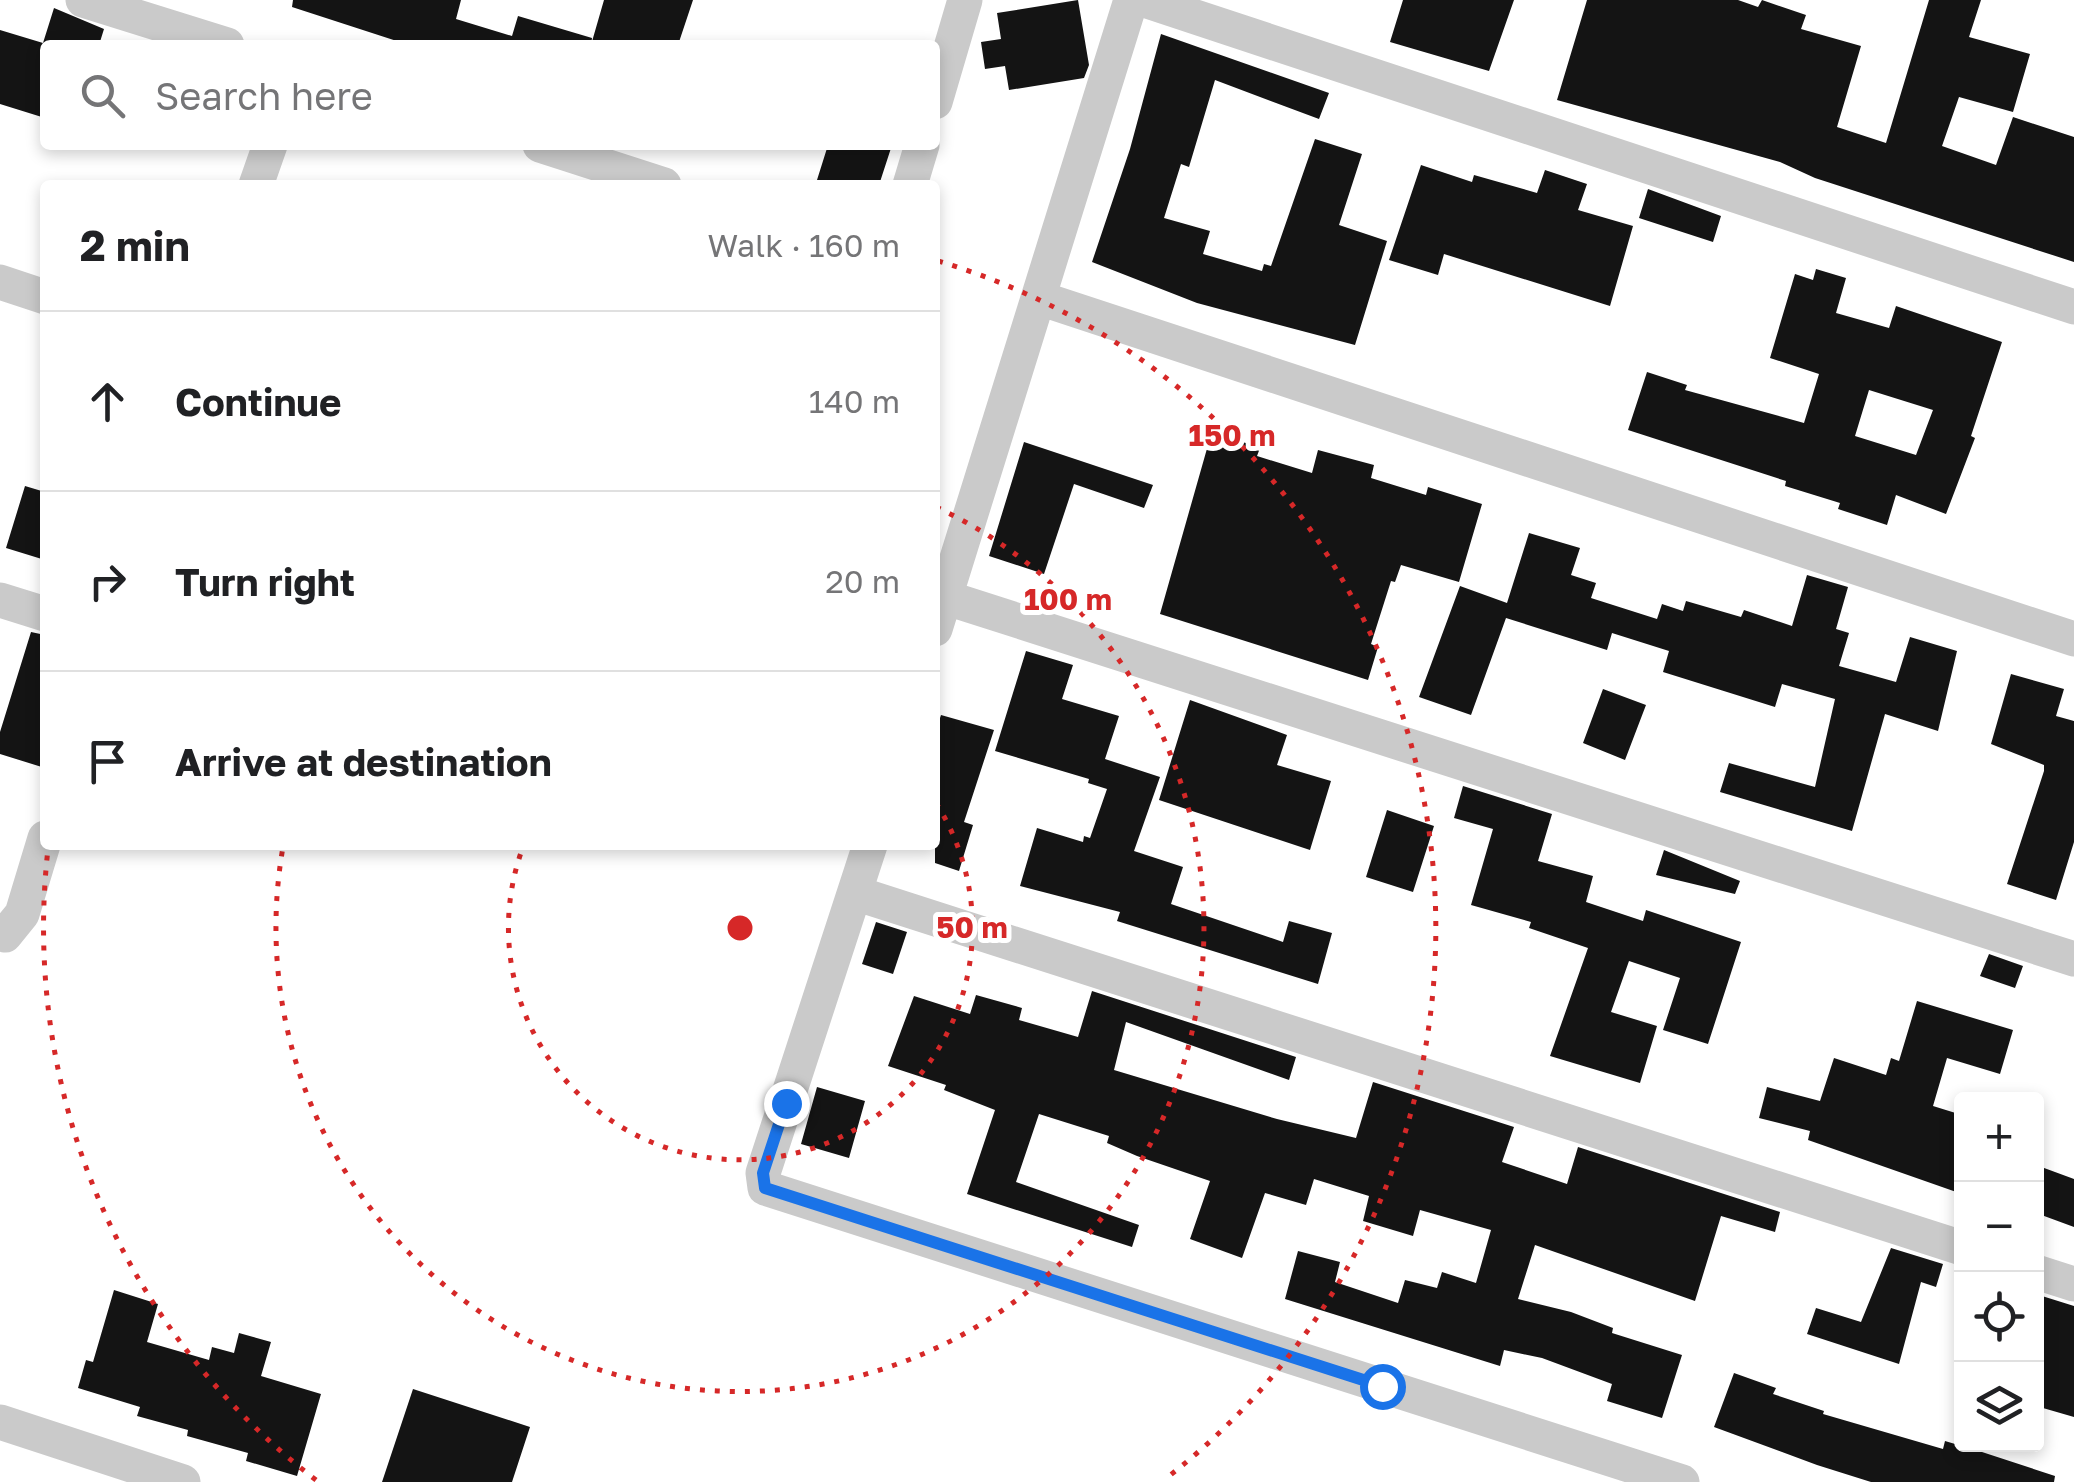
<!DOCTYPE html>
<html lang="en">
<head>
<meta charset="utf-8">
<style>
	:root { --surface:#fff; --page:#f2f2f2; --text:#202124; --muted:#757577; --line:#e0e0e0 }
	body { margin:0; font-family:"Golos Text",sans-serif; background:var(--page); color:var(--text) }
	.controls { position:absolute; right:30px; bottom:30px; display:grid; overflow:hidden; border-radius:10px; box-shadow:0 5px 15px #0003 }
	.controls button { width:90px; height:90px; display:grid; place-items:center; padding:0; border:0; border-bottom:2px solid var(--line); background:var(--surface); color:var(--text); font:50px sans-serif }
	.stop { position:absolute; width:30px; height:30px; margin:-22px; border:8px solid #1a73e8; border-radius:50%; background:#fff }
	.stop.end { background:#1a73e8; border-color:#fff; box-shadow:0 2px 10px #0008 }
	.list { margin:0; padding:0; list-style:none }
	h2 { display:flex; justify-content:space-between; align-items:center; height:130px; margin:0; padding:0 40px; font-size:42px }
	h2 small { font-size:32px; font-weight:400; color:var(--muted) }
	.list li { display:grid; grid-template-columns:65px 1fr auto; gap:30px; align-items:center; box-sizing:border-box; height:180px; padding:0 40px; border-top:2px solid var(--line) }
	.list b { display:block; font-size:38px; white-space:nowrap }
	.list em { font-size:32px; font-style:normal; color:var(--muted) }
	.icon { flex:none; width:55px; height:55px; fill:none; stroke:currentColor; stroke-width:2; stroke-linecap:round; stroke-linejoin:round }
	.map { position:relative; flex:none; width:2074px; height:1482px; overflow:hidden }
	.search { position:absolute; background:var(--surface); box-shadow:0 5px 15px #0003; left:40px; top:40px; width:900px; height:110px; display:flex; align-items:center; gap:25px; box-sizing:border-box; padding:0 35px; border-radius:10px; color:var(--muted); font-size:38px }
	.panel { position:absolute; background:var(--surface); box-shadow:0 5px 15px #0003; left:40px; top:180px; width:900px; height:670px; border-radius:10px }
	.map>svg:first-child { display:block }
	.building { fill:#141414; fill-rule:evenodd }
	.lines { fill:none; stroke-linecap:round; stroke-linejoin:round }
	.street { stroke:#cacaca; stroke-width:35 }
	.route { stroke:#1a73e8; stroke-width:12 }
	.ring { fill:none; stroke:#d62828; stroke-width:5; stroke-dasharray:5 10 }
	.centre { fill:#d62828; stroke:#fff; stroke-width:5 }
	.ring-label { font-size:30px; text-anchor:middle; font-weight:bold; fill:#d62828; stroke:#fff; stroke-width:10; stroke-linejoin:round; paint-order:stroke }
</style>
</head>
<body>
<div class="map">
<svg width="2074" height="1482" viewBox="0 0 2074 1482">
	<rect width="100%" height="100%" fill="#fff"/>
	<path class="building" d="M 293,0 L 461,0 L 456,19 L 512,36 L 518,16 L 592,38 L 591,45 L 409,45 L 292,7 Z
		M 604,0 L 693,0 L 678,45 L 591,45 Z
		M 1078,0 L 1089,65 L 1084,78 L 1009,90 L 1005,66 L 985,69 L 981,42 L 1001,39 L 997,13 Z
		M 1403,0 L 1514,0 L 1489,71 L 1390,42 Z
		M 1587,0 L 1738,0 L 1758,7 L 1762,0 L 1806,15 L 1801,29 L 1861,46 L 1837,127 L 1886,143 L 1929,0 L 1981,0 L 1969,37 L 2030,54 L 2013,112 L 1959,97 L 1942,146 L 1996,165 L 2013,117 L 2074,137 L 2074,262 L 1815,178 L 1780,162 L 1557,100 Z
		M 54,8 L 104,29 L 99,45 L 45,45 L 45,118 L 0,104 L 0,30 L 43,43 Z
		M 1161,34 L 1329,93 L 1319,119 L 1215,80 L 1189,167 L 1181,164 L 1164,218 L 1210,231 L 1203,254 L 1262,271 L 1264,264 L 1271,266 L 1315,139 L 1362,154 L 1339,225 L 1387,241 L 1355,345 L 1197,303 L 1092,262 L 1130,149 Z
		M 828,145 L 892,145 L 879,185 L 834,185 L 817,180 Z
		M 1421,165 L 1472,182 L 1474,175 L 1537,193 L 1545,170 L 1587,184 L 1578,210 L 1633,226 L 1610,306 L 1444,254 L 1438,275 L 1389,260 Z
		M 1648,189 L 1721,216 L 1713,242 L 1639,218 Z
		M 1816,269 L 1846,278 L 1836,313 L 1889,328 L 1896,306 L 2002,342 L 1971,436 L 1975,438 L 1946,514 L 1896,495 L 1887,525 L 1838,509 L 1840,503 L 1785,486 L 1786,481 L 1628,430 L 1647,372 L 1687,385 L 1685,390 L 1804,423 L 1819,374 L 1770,358 L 1795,274 L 1813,280 ZM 1869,390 L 1933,410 L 1916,455 L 1855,436 Z
		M 1212,431 L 1260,448 L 1257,456 L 1312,473 L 1318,450 L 1374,465 L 1371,478 L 1426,495 L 1428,487 L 1482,504 L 1459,582 L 1401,565 L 1395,582 L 1391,581 L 1371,644 L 1378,647 L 1368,680 L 1160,614 Z
		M 1024,442 L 1153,485 L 1144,508 L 1074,484 L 1044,574 L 989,556 Z
		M 25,486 L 45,492 L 45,560 L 6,548 Z
		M 1529,533 L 1580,548 L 1571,575 L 1596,583 L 1591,598 L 1657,619 L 1662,604 L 1683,611 L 1686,601 L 1741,617 L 1744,610 L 1792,626 L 1807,575 L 1848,587 L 1836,629 L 1849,633 L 1839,666 L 1896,682 L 1910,637 L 1957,651 L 1938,731 L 1885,714 L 1852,831 L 1720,792 L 1729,763 L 1815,787 L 1835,699 L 1782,684 L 1775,707 L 1663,672 L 1669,651 L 1612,633 L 1607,650 L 1506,618 L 1471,715 L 1419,697 L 1460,586 L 1507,603 Z
		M 31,632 L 45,635 L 45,768 L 0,754 L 0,732 Z
		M 1026,651 L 1073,665 L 1062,699 L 1119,716 L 1105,759 L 1160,777 L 1134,851 L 1183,867 L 1171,904 L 1283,942 L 1289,921 L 1332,933 L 1318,984 L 1117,921 L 1120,912 L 1020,886 L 1037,828 L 1083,842 L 1084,836 L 1090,838 L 1107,789 L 1088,783 L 1089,779 L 995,751 Z
		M 2011,674 L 2064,689 L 2056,716 L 2074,721 L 2074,842 L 2056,900 L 2007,884 L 2044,771 L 2044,765 L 1991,744 Z
		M 1603,689 L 1646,705 L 1625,760 L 1583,743 Z
		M 1190,700 L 1287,735 L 1277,765 L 1331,781 L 1310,850 L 1159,800 Z
		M 941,715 L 994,730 L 964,822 L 973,825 L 959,871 L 935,863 L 935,733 Z
		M 1463,786 L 1552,814 L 1538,861 L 1593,876 L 1586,902 L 1643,921 L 1646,910 L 1741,942 L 1708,1044 L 1663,1030 L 1680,978 L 1629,961 L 1611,1012 L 1657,1026 L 1640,1083 L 1550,1056 L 1588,948 L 1529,928 L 1531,922 L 1471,905 L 1493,829 L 1454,818 Z
		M 1387,810 L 1434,826 L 1413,892 L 1366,877 Z
		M 1664,850 L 1740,881 L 1735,894 L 1656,875 Z
		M 876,922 L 907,932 L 893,974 L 862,964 Z
		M 1989,954 L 2023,966 L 2015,988 L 1980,976 Z
		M 1092,991 L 1296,1057 L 1289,1080 L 1126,1022 L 1114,1070 L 1277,1119 L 1356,1138 L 1373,1082 L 1514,1127 L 1502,1162 L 1567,1184 L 1578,1147 L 1780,1212 L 1775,1232 L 1721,1216 L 1695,1301 L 1535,1245 L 1518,1299 L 1571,1312 L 1613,1328 L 1612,1333 L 1682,1355 L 1662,1418 L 1607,1401 L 1612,1384 L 1542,1358 L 1504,1350 L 1500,1366 L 1285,1299 L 1298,1251 L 1340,1262 L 1335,1282 L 1398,1303 L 1405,1280 L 1437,1288 L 1442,1272 L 1476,1283 L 1491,1230 L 1420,1210 L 1413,1236 L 1363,1221 L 1369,1196 L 1314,1179 L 1306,1205 L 1265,1193 L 1242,1258 L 1190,1239 L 1210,1181 L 1137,1156 L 1107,1143 L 1109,1136 L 1039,1114 L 1016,1182 L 1139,1225 L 1132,1247 L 967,1194 L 995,1110 L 944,1090 L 946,1085 L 888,1066 L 914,996 L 970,1014 L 976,995 L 1022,1008 L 1019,1020 L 1078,1037 Z
		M 1917,1001 L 2013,1030 L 2000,1074 L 1947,1058 L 1933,1106 L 1962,1115 L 1962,1194 L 1808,1140 L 1810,1131 L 1759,1118 L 1767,1087 L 1820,1101 L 1834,1058 L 1886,1075 L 1891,1058 L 1899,1061 Z
		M 817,1087 L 865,1101 L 849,1158 L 801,1144 Z
		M 2036,1165 L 2074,1179 L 2074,1227 L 2036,1213 Z
		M 1891,1248 L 1943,1264 L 1936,1287 L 1921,1282 L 1899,1364 L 1807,1334 L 1816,1308 L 1861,1322 Z
		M 114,1290 L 158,1304 L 147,1342 L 209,1360 L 212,1347 L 234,1353 L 239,1333 L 271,1342 L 261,1376 L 321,1394 L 297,1476 L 246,1461 L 248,1453 L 187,1436 L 188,1430 L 137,1416 L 140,1407 L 78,1388 L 86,1360 L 93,1362 Z
		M 2042,1296 L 2074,1306 L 2074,1417 L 2036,1406 L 2036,1315 Z
		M 1734,1373 L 1776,1388 L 1773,1394 L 1824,1411 L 1823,1414 L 1943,1449 L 1945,1441 L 1982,1452 L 2055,1476 L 2054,1482 L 1871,1482 L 1817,1465 L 1714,1427 Z
		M 413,1389 L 530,1427 L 512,1482 L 382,1482 Z"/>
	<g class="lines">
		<path class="street" d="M 83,0 L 227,45
			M 1144,0 L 2074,307
			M 935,102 L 965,0
			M 540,145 L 664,185
			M 256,185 L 270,145
			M 910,185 L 922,145
			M 0,282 L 45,297
			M 1039,298 L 2074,639
			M 944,597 L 2074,959
			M 0,600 L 45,614
			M 935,629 L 1131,0
			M 870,845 L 763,1173 L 765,1188 L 1682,1482
			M 855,893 L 1962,1248
			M 0,934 L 5,935 L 22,914 L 45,838
			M 2036,1272 L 2074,1284
			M 0,1422 L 183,1482"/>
	</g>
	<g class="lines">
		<path class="route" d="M 786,1103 L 763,1173 L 765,1188 L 1382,1386"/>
	</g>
	<g class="ring">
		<path d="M936 803A232 232 0 1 1 523 847"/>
		<path d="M936 507A464 464 0 1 1 283 847"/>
		<path d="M316 1480A696 696 0 0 1 48 849M938 261A696 696 0 0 1 1164 1480"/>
	</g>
	<circle cx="740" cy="928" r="15" class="centre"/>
	<g class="ring-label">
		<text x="1232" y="446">150 m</text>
		<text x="1068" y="610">100 m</text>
		<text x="972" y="938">50 m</text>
	</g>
</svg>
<div class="controls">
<button>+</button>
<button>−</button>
<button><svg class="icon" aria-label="locate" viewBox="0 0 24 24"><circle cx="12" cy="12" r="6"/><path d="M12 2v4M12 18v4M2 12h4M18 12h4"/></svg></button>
<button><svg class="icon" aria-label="layers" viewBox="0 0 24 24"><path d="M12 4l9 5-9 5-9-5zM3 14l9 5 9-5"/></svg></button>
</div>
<div class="stop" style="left:1382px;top:1386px"></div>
<div class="stop end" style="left:786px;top:1103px"></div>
<div class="search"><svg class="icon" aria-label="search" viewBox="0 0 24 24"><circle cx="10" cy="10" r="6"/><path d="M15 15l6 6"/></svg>Search here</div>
<section class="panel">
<h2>2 min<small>Walk · 160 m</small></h2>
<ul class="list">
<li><svg class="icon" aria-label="ahead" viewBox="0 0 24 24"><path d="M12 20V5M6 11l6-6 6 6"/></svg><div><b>Continue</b></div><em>140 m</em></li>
<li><svg class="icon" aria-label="right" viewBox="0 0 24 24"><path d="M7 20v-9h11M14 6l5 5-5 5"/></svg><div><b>Turn right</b></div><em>20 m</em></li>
<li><svg class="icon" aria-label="arrive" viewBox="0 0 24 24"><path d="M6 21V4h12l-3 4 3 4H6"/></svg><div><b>Arrive at destination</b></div></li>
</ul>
</section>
</div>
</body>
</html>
